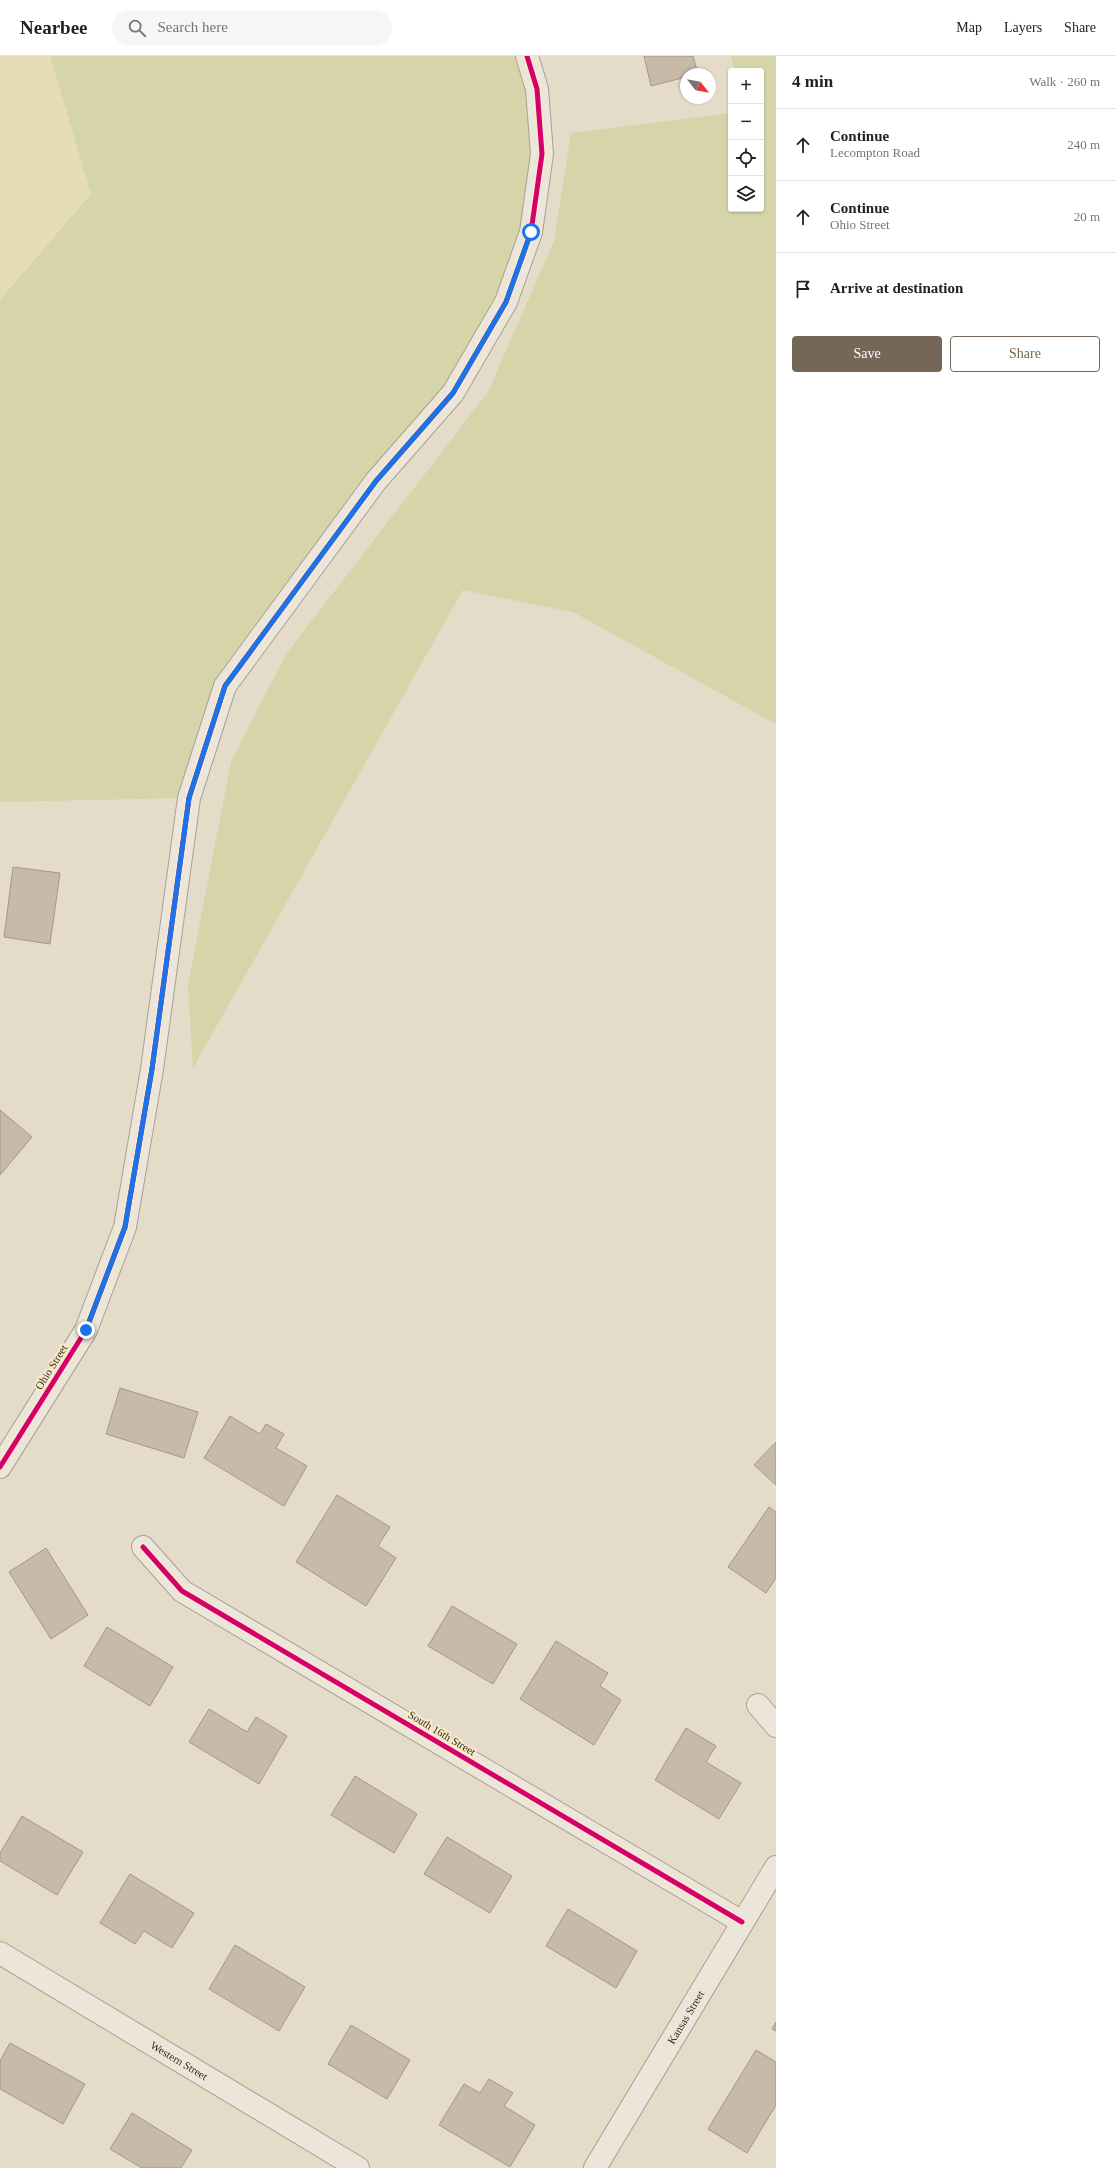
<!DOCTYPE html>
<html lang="en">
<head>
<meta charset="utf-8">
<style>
	:root { --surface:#fff; --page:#f6f6f6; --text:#222; --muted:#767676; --line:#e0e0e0; --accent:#746757 }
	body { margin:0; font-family:Georgia,serif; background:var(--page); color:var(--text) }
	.controls { position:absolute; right:12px; top:12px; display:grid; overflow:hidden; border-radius:4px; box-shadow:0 1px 3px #0004 }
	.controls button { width:36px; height:36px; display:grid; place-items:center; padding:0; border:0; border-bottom:1px solid var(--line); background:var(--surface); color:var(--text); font:20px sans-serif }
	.compass { position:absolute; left:680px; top:12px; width:36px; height:36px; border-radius:50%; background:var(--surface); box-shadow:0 1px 3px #0004; rotate:121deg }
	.stop { position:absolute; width:12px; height:12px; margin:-9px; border:3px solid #1a73e8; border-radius:50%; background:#fff }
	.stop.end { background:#1a73e8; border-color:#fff; box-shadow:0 1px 4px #0008 }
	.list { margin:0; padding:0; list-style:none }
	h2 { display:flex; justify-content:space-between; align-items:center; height:52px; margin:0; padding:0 16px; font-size:17px }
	h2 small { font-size:13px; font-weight:400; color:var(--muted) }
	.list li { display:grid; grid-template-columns:26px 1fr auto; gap:12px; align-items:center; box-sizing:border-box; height:72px; padding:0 16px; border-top:1px solid var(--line) }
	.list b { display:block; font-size:15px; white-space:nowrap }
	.list p { margin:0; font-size:13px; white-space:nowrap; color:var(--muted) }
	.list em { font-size:13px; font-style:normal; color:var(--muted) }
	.actions { display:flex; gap:8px; padding:12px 16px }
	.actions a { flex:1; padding:9px 0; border:1px solid var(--accent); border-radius:4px; text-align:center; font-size:14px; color:var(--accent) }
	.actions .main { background:var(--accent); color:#fff }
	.icon { flex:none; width:22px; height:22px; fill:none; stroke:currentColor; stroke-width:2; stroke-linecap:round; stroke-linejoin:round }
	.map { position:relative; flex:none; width:776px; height:2112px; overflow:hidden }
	header { display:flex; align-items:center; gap:24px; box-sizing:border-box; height:56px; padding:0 20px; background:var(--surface); border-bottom:1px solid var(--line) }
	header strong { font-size:19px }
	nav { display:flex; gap:22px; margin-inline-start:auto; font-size:14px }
	.search { width:280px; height:36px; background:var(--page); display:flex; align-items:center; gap:10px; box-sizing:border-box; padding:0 14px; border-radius:22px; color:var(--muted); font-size:15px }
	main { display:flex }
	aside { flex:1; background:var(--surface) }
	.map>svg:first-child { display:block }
	.farmland { fill:#e6dcb6 }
	.green { fill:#d5d5a9 }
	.building { fill:#c8b9a8; stroke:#a49788 }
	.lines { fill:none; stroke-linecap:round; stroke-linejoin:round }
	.minor-casing { stroke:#a9a092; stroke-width:24 }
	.tertiary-casing { stroke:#a9a092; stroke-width:24 }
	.minor { stroke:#ece6da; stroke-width:22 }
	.tertiary { stroke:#ece6da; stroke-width:22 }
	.cycleway-casing { stroke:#f8eacb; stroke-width:8 }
	.cycleway { stroke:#d6006c; stroke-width:5 }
	.route { stroke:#1a73e8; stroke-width:5 }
	.labels { text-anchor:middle; stroke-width:4; stroke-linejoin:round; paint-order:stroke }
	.street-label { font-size:11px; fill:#37281a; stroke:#f8eacb }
</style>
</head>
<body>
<header>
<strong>Nearbee</strong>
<div class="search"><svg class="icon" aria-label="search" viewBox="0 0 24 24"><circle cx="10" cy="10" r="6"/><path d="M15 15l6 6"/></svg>Search here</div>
<nav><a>Map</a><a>Layers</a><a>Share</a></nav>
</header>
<main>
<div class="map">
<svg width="776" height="2112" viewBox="0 0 776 2112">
	<rect width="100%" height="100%" fill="#e4dcc8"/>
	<path class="farmland" d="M 0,0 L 50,0 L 91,138 L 0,244 Z"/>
	<path class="green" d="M 50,0 L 527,0 L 542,98 L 506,246 L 225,630 L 189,742 L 0,746 L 0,244 L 91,138 Z
		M 731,0 L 776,0 L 776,668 L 573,556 L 463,534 L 193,1012 L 188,928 L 231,706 L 286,598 L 488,336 L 554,185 L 571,77 L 731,57 L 731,153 L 761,153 L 761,15 L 735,15 Z"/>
	<path class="building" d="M 644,0 L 693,0 L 698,18 L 686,18 L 686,21 L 651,30 Z
		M 13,811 L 60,817 L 50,888 L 4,881 Z
		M 0,1054 L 32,1081 L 0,1119 Z
		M 120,1332 L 198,1356 L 184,1402 L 106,1378 Z
		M 230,1360 L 260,1378 L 266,1368 L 284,1378 L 276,1392 L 307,1410 L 284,1450 L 204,1402 Z
		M 776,1386 L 776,1429 L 754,1409 Z
		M 337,1439 L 390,1471 L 378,1490 L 396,1502 L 366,1550 L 296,1506 Z
		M 769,1451 L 776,1456 L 776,1522 L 766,1537 L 728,1511 Z
		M 46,1492 L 88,1559 L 51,1583 L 9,1516 Z
		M 452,1550 L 517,1588 L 493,1628 L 428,1590 Z
		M 107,1571 L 173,1611 L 150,1650 L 84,1610 Z
		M 556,1585 L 608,1617 L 600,1630 L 621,1644 L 594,1689 L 520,1643 Z
		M 209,1653 L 247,1676 L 256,1661 L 287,1680 L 259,1728 L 189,1686 Z
		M 686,1672 L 716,1690 L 706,1706 L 741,1727 L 719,1763 L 655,1724 Z
		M 355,1720 L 417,1758 L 394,1797 L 331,1759 Z
		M 22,1760 L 83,1796 L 57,1839 L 0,1805 L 0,1797 Z
		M 447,1781 L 512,1820 L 490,1857 L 424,1818 Z
		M 130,1818 L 194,1857 L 172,1892 L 144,1875 L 135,1888 L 100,1867 Z
		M 568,1853 L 637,1895 L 616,1932 L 546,1890 Z
		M 235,1889 L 305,1931 L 279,1975 L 209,1933 Z
		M 776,1966 L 776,1975 L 772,1973 Z
		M 351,1969 L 410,2004 L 387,2043 L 328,2008 Z
		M 10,1987 L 85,2028 L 63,2068 L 0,2033 L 0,2005 Z
		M 756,1994 L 776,2006 L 776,2049 L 747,2097 L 708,2073 Z
		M 489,2023 L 513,2037 L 504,2050 L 535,2069 L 510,2111 L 439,2069 L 464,2028 L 480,2037 Z
		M 132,2057 L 192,2094 L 181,2112 L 142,2112 L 110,2093 Z"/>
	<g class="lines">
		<defs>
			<g id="minor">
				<path d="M 143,1491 L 182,1535 L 742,1866"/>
				<path d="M 758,1649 L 776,1670"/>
				<path id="s1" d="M 0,1897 L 358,2112"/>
				<path id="s2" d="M 595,2112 L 776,1811"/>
			</g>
			<path id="tertiary" d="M 0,1411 L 86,1274 L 125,1171 L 152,1013 L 189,742 L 225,630 L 376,425 L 453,337 L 506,246 L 531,176 L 542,98 L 537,33 L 527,0"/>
		</defs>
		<use href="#minor" class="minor-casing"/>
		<use href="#tertiary" class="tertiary-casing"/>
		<use href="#minor" class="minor"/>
		<use href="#tertiary" class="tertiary"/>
		<defs>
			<path id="cycleway" d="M 0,1411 L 86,1274 L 125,1171 L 152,1013 L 189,742 L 225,630 L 376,425 L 453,337 L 506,246 L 531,176 L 542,98 L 537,33 L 527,0
				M 143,1491 L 182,1535 L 742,1866"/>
		</defs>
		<use href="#cycleway" class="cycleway-casing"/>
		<use href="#cycleway" class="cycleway"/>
	</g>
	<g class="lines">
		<path class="route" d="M 86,1274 L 125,1171 L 152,1013 L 189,742 L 225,630 L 376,425 L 453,337 L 506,246 L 531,176"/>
	</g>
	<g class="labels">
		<g class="street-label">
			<text transform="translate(51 1311) rotate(-58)" y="4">Ohio Street</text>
			<text transform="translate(442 1677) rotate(31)" y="4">South 16th Street</text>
			<text dy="4" stroke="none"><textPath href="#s2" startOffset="176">Kansas Street</textPath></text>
			<text dy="4" stroke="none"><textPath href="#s1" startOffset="209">Western Street</textPath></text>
		</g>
	</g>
</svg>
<div class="controls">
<button>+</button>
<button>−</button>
<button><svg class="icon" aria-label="locate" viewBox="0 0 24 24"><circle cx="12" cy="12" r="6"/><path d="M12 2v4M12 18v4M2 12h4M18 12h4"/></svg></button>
<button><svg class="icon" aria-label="layers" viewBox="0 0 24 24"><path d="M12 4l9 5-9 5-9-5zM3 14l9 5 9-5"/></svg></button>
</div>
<svg class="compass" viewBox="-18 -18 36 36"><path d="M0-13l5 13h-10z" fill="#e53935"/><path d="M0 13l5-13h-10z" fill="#767676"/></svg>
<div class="stop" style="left:531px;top:176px"></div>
<div class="stop end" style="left:86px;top:1274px"></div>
</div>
<aside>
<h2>4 min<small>Walk · 260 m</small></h2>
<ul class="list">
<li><svg class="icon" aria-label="ahead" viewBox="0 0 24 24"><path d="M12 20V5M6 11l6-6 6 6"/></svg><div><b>Continue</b><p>Lecompton Road</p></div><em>240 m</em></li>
<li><svg class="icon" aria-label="ahead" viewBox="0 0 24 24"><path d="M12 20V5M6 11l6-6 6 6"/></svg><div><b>Continue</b><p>Ohio Street</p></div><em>20 m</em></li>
<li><svg class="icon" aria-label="arrive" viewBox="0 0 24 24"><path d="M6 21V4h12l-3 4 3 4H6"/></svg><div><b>Arrive at destination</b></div></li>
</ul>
<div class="actions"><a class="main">Save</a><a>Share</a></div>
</aside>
</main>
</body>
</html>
